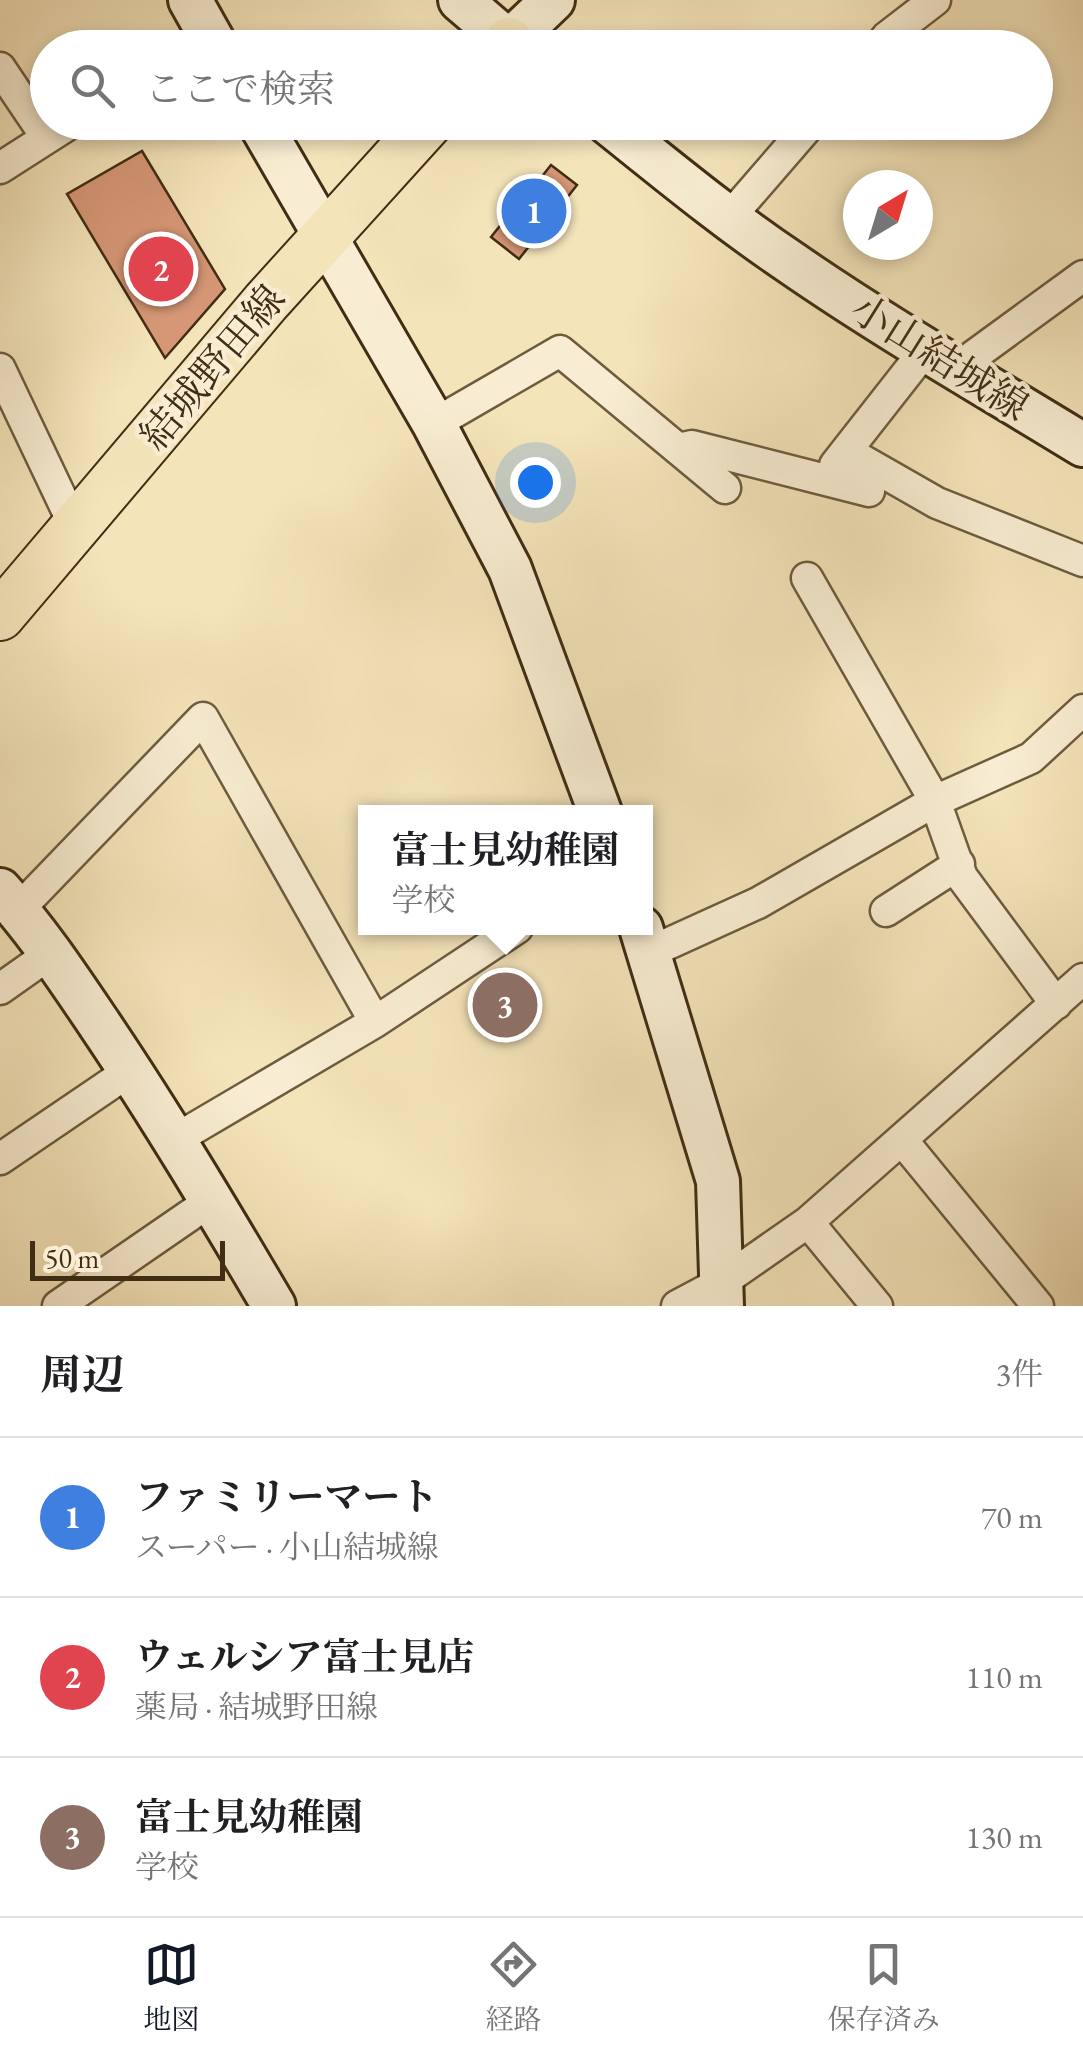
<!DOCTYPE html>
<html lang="ja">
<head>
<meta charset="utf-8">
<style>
	:root { --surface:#fff; --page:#f2f2f2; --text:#202124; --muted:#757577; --line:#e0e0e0; --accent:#111827 }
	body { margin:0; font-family:"EB Garamond","Noto Serif JP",serif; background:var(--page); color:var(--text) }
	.compass { position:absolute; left:843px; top:170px; width:90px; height:90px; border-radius:50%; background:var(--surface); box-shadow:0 5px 15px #0003; rotate:38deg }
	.scale { position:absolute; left:30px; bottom:25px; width:195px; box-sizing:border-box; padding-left:10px; border:5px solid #412d14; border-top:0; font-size:28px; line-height:35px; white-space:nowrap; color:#412d14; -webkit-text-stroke:8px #f8edd2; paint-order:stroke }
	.you { position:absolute; left:535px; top:482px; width:35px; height:35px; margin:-25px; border:8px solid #fff; border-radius:50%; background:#1a73e8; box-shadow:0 0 0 15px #1a73e833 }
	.badge { display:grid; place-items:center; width:65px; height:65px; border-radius:50%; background:var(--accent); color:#fff; font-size:32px; font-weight:700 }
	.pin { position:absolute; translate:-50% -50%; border:5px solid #fff; box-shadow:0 2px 10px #0006 }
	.popup { position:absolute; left:358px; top:805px; width:295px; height:130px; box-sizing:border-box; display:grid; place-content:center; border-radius:0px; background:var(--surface); filter:drop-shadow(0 2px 8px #0005); font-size:32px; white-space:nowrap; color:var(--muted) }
	.popup b { font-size:38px; color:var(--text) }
	.popup::after { content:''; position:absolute; left:50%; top:100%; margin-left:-20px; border:20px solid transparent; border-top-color:var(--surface) }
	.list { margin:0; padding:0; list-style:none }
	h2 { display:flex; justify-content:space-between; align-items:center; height:130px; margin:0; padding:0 40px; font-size:42px }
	h2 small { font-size:32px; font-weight:400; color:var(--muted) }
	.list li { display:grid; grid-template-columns:65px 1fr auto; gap:30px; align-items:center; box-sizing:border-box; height:160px; padding:0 40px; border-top:2px solid var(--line) }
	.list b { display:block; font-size:38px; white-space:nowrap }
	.list p { margin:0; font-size:32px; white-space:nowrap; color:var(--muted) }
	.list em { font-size:32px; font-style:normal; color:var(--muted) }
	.icon { flex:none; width:55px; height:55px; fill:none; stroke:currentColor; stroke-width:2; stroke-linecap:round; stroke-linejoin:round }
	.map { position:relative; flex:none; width:1083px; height:1306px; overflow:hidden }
	.search { position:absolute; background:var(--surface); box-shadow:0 5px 15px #0003; left:30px; right:30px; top:30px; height:110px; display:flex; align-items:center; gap:25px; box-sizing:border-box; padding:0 35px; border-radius:55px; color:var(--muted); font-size:38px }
	.sheet { height:610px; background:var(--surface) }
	nav { display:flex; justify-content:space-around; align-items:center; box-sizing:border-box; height:140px; border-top:2px solid var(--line); background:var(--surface); font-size:28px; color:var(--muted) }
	nav a { display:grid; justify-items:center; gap:5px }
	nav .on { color:var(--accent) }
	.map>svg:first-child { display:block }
	.building { fill:#d69776; stroke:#412d14; stroke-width:2.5 }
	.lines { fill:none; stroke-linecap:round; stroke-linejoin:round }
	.street-casing { stroke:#6e5b3e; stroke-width:35 }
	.secondary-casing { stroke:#412d14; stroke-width:48 }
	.primary-casing { stroke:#412d14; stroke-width:52 }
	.street { stroke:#f8edd2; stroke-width:30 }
	.secondary { stroke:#f8edd2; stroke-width:42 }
	.primary { stroke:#f4e4ba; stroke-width:48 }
	.labels { text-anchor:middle; stroke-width:9; stroke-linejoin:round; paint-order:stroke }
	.street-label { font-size:40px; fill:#412d14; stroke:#f8edd2 }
</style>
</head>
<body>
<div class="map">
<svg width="1083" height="1306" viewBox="0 0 1083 1306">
	<rect width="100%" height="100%" fill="#f4e4ba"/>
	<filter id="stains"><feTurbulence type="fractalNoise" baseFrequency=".002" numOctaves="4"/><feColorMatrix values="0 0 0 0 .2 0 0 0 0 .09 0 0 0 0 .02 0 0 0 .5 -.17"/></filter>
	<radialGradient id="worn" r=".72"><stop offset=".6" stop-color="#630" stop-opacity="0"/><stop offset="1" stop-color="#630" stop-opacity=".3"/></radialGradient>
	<path class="building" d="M 142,151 L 225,289 L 165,358 L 67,194 Z
		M 551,165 L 577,185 L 519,259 L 491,237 L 534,183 L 536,184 Z"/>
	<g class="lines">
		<defs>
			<path id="street" d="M 878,48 L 887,37 L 935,0
				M 0,68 L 47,138
				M 0,168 L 72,122
				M 728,219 L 812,122
				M 957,368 L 1083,276
				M 0,369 L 76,529
				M 434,424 L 560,351 L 725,488
				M 678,449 L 692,446 L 869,491
				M 846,451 L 937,503 L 1083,561
				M 835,465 L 926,349
				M 807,578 L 935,801 L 962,877 L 1056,1004
				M 18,910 L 203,718 L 375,1022
				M 886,911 L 959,864
				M 650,952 L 758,903 L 935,801 L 1031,758 L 1083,710
				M 0,989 L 51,953
				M 176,1139 L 375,1022 L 517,928
				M 902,1140 L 1038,1306
				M 0,1159 L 131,1070
				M 808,1222 L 877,1306
				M 58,1306 L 212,1200
				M 677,1306 L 722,1282 L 808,1222 L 1083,979"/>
			<path id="secondary" d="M 190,0 L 217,48
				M 460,0 L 516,48
				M 509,42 L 553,0
				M 259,122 L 434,424 L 510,569 L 600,812
				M 607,122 C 667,170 726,219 790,262 C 884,327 985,385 1083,445
				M 0,890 C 38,932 69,979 100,1025 C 162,1117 218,1211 274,1306
				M 641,928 L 718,1181 L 722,1306"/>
			<path id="primary" d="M 504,48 L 509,42
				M 0,616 L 266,302 L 429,122"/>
		</defs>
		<use href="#street" class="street-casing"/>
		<use href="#secondary" class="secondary-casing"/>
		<use href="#primary" class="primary-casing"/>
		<use href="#street" class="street"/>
		<use href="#secondary" class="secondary"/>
		<use href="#primary" class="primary"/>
	</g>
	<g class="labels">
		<g class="street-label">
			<text transform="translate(940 357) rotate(32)" y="14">小山結城線</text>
			<text transform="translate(212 367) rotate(-50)" y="14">結城野田線</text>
		</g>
	</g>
	<rect width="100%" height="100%" filter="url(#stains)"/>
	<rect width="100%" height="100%" fill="url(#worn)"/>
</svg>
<svg class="compass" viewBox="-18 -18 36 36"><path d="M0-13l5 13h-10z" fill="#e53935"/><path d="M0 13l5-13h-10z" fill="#757577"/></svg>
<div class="scale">50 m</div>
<div class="you"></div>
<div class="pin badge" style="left:534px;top:211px;background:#3f7fe0">1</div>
<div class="pin badge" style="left:161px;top:269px;background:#e0444e">2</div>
<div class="pin badge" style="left:505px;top:1005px;background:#8d6e63">3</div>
<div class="popup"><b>富士見幼稚園</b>学校</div>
<div class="search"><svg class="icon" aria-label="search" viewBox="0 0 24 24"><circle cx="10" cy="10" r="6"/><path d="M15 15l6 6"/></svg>ここで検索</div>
</div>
<section class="sheet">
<h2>周辺<small>3件</small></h2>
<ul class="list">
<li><span class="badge" style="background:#3f7fe0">1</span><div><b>ファミリーマート</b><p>スーパー · 小山結城線</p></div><em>70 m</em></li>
<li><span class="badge" style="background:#e0444e">2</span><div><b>ウェルシア富士見店</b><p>薬局 · 結城野田線</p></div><em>110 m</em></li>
<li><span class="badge" style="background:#8d6e63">3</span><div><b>富士見幼稚園</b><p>学校</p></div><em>130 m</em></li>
</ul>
</section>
<nav>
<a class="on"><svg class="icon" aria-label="map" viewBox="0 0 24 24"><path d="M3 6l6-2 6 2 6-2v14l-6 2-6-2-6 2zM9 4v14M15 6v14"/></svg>地図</a>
<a><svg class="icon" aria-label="directions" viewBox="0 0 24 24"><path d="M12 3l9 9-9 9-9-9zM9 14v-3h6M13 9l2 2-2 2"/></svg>経路</a>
<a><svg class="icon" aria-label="saved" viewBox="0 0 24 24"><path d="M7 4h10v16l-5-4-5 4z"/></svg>保存済み</a>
</nav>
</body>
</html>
